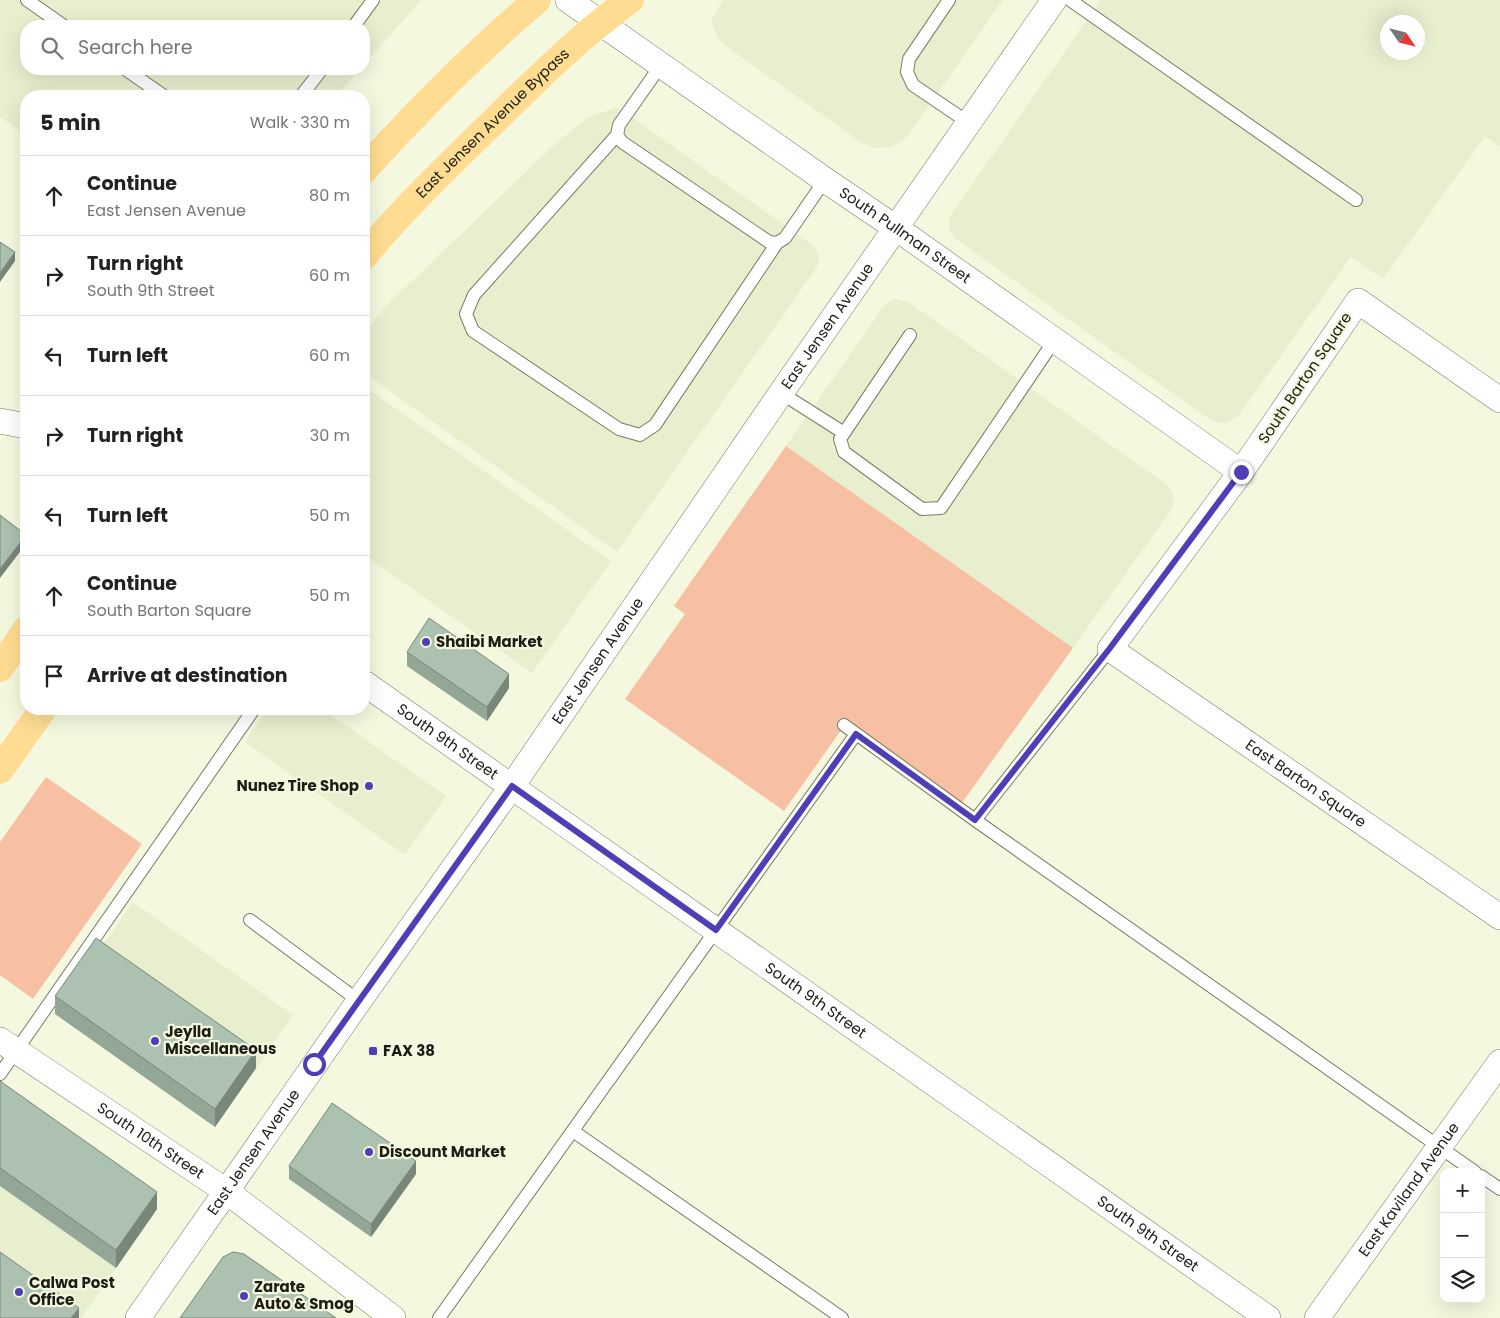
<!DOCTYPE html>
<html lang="en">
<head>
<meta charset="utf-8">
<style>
	:root { --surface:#fff; --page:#f6f6f6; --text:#222; --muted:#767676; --line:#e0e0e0 }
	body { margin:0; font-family:Poppins,sans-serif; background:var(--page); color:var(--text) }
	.controls { position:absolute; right:15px; bottom:15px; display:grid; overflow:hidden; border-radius:10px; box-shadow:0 5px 20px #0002 }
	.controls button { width:45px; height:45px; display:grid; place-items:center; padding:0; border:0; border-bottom:1px solid var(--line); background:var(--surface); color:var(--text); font:25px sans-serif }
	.compass { position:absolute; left:1380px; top:15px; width:45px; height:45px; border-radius:50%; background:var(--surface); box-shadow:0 5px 20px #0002; rotate:125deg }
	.stop { position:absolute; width:15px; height:15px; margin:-11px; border:4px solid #4f3fb7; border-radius:50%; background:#fff }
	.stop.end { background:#4f3fb7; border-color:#fff; box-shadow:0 1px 5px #0008 }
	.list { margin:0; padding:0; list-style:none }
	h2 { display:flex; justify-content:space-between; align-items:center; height:65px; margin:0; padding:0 20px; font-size:21px }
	h2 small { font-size:16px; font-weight:400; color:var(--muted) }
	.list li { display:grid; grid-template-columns:32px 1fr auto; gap:15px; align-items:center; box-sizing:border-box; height:80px; padding:0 20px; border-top:1px solid var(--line) }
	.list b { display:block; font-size:19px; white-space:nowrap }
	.list p { margin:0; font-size:16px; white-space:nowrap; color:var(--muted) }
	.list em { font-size:16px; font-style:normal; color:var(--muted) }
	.icon { flex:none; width:28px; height:28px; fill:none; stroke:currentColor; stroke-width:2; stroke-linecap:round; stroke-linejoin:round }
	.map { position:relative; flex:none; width:1500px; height:1318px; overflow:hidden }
	.search { position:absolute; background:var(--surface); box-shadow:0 5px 20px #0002; left:20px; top:20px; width:350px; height:55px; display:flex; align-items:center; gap:12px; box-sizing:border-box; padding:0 18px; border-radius:20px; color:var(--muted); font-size:19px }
	.panel { position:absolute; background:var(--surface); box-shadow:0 5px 20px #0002; left:20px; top:90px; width:350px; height:625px; border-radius:20px }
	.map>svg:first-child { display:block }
	.built { fill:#e8efce; fill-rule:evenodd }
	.green { fill:#f7c0a3 }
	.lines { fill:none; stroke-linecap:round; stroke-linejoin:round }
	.lane-casing { stroke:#787c66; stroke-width:14 }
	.street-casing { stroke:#787c66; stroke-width:26 }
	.primary-casing { stroke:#fff; stroke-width:29 }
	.lane { stroke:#fff; stroke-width:12 }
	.street { stroke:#fff; stroke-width:25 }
	.primary { stroke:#fedc91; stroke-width:28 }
	.wall { fill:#94a696 }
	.shaded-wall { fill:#78877a }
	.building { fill:#acc1af; stroke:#78877a }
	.route { stroke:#4f3fb7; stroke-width:6 }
	.poi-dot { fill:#4f3fb7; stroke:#f3f8df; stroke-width:2 }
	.labels { text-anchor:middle; stroke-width:4.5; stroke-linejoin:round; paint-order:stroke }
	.street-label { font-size:15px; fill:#1c1d14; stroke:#f3f8df }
	.poi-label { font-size:15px; font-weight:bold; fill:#1c1d14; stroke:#f3f8df; text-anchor:start }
</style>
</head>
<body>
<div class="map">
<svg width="1500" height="1318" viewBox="0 0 1500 1318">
	<rect width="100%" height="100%" fill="#f3f8df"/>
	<path class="built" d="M 0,0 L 421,0 L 364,65 L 364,26 L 26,26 L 26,69 L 360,69 L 336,96 L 26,96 L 26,135 L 0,117 Z
		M 723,0 L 1003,0 L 909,134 L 901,142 L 890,147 L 877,148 L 862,143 L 720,42 L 711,21 Z
		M 1101,0 L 1500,0 L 1500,147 L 1485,136 L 1383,279 L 1351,257 L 1238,416 L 1226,423 L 1219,423 L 1212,421 L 957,240 L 949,229 L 950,216 ZM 1388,22 L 1418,22 L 1418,52 L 1388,52 Z
		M 617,107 L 814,246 L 819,256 L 817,267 L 617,552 L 364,373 L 364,333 L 386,306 L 554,145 L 587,118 Z
		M 896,299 L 910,303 L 1166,484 L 1172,491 L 1174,501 L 1171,510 L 1073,648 L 786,446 L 884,306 L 889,301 Z
		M 364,386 L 611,561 L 532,673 L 364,555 Z
		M 268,709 L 322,709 L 446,796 L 405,855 L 245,742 Z
		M 133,902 L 293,1015 L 256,1068 L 96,955 Z
		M 0,1186 L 116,1268 L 81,1318 L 0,1318 Z"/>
	<path class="green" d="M 786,446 L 1073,648 L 959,807 L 844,726 L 784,811 L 625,699 L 685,614 L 674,606 Z
		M 46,777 L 142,844 L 33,999 L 0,975 L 0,842 Z"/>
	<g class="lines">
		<defs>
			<path id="lane" d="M 27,0 L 64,26
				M 949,0 L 909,59 L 907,72 L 913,85 L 969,123
				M 1070,0 L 1356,200
				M 354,26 L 373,0
				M 661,65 L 619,125 L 617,135 L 622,142 L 769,242 L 777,243 L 785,238 L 825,180
				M 125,69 L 164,96
				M 301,96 L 322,69
				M 617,135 L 474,295 L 466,314 L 473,331 L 619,429 L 640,435 L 655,425 L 777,243
				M 910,335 L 840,439 L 844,452 L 922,509 L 941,508 L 1054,341
				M 781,393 L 844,433
				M 844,725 L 975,820 L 1475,1172
				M 975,820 L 1110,649
				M 250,920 L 359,1001
				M 0,1074 L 254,709
				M 573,1131 L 842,1318
				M 1481,1176 L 1500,1189
				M 439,1318 L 856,734"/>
			<g id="street">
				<path id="s1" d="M 568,0 L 825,180 L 896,228 L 1241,472"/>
				<path id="s2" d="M 1500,400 L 1358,301 L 1241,472 L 1110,649 L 1500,917"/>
				<path d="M 0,421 L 26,426"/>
				<path id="s3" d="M 364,683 L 1268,1318"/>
				<path id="s4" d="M 0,1040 L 226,1191 L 393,1318"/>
				<path id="s5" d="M 138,1318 L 359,1001 L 512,786 L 781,393 L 1054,0"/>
				<path id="s6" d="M 1317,1318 L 1500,1062"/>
			</g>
			<g id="primary">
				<path d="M 364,170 C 418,110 475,53 537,0"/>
				<path id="s7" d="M 364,256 C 404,208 449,165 493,122 C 537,79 580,36 630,0"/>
				<path d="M 0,668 L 26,630"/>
				<path d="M 0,770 L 43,709"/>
			</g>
		</defs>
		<use href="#lane" class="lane-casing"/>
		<use href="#street" class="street-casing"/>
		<use href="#primary" class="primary-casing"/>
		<use href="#lane" class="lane"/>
		<use href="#street" class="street"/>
		<use href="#primary" class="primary"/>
	</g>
	<path class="wall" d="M 407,652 L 509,688 L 487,721 L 407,666 Z
		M 55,996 L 256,1068 L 215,1127 L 55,1014 Z
		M 0,1081 L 157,1209 L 116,1268 L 0,1186 Z
		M 289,1166 L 416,1174 L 371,1237 L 289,1179 Z"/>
	<path class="shaded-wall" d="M 15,252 L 15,261 L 0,282 L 0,273 Z
		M 26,535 L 26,544 L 0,578 L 0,569 Z
		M 509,674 L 509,688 L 487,721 L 487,707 Z
		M 256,1050 L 256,1068 L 215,1127 L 215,1109 Z
		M 416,1161 L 416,1174 L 371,1237 L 371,1224 Z
		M 157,1192 L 157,1209 L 116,1268 L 116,1250 Z
		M 79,1308 L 79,1318 L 71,1318 Z"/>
	<path class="building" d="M 0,242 L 15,252 L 0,273 Z
		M 0,515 L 26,535 L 0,569 Z
		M 429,618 L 509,674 L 487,707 L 407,652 Z
		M 96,938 L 256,1050 L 215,1109 L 55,996 Z
		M 0,1081 L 157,1192 L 116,1250 L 0,1168 Z
		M 332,1103 L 416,1161 L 371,1224 L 289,1166 Z
		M 0,1252 L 79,1308 L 71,1318 L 0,1318 Z
		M 233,1252 L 244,1254 L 336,1318 L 180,1318 L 223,1257 Z"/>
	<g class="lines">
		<path class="route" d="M 314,1064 L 512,786 L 716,930 L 856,734 L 975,820 L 1110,648 L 1241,472"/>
	</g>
	<g class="poi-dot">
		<circle cx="426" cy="642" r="5"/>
		<circle cx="369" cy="786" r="5"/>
		<circle cx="155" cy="1041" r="5"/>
		<rect x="368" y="1046" width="10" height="10" rx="2.5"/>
		<circle cx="369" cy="1152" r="5"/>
		<circle cx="19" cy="1292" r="5"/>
		<circle cx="244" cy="1296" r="5"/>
	</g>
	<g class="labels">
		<g class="street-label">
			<text dy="5" stroke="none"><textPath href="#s7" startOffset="185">East Jensen Avenue Bypass</textPath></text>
			<text dy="5" stroke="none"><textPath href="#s1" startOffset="411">South Pullman Street</textPath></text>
			<text dy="5" stroke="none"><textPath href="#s5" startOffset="1208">East Jensen Avenue</textPath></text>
			<text transform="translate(1305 378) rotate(-56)" y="5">South Barton Square</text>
			<text dy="5" stroke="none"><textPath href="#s5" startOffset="802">East Jensen Avenue</textPath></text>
			<text dy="5" stroke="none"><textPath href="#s3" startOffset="102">South 9th Street</textPath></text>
			<text dy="5" stroke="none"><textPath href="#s2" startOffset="838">East Barton Square</textPath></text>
			<text dy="5" stroke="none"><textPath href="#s3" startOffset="552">South 9th Street</textPath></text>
			<text dy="5" stroke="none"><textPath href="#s4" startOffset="181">South 10th Street</textPath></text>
			<text dy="5" stroke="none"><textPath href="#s5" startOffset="202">East Jensen Avenue</textPath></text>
			<text dy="5" stroke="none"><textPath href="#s6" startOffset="158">East Kaviland Avenue</textPath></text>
			<text dy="5" stroke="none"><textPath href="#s3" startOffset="958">South 9th Street</textPath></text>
		</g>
		<g class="poi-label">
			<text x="436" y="647">Shaibi Market</text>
			<text x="359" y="791" text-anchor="end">Nunez Tire Shop</text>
			<text x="165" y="1037">Jeylla<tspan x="165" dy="17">Miscellaneous</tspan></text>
			<text x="383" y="1056">FAX 38</text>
			<text x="379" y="1157">Discount Market</text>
			<text x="29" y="1288">Calwa Post<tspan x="29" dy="17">Office</tspan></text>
			<text x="254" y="1292">Zarate<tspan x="254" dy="17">Auto &amp; Smog</tspan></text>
		</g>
	</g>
</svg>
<div class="controls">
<button>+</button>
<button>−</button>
<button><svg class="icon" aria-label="layers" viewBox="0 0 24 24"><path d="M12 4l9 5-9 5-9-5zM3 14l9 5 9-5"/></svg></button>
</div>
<svg class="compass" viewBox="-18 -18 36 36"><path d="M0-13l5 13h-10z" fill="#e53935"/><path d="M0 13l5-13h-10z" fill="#767676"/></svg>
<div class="stop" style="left:314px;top:1064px"></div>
<div class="stop end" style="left:1241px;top:472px"></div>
<div class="search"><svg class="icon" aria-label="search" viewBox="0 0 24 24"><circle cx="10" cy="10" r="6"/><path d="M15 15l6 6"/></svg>Search here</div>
<section class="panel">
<h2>5 min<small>Walk · 330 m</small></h2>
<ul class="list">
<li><svg class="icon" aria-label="ahead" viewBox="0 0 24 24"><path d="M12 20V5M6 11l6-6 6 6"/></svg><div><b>Continue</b><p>East Jensen Avenue</p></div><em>80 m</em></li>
<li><svg class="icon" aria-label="right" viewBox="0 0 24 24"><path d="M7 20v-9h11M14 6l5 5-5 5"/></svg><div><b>Turn right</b><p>South 9th Street</p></div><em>60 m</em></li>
<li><svg class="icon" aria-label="left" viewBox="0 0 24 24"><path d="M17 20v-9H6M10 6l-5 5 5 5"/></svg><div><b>Turn left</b></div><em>60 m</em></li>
<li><svg class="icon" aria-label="right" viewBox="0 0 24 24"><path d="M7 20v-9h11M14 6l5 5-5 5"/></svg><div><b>Turn right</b></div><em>30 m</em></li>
<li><svg class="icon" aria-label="left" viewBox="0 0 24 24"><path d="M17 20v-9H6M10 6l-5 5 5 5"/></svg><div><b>Turn left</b></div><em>50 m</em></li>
<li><svg class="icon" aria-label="ahead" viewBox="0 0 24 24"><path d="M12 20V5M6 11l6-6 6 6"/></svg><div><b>Continue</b><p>South Barton Square</p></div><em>50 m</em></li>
<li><svg class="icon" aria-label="arrive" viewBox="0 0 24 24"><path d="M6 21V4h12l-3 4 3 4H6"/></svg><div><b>Arrive at destination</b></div></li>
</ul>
</section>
</div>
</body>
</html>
